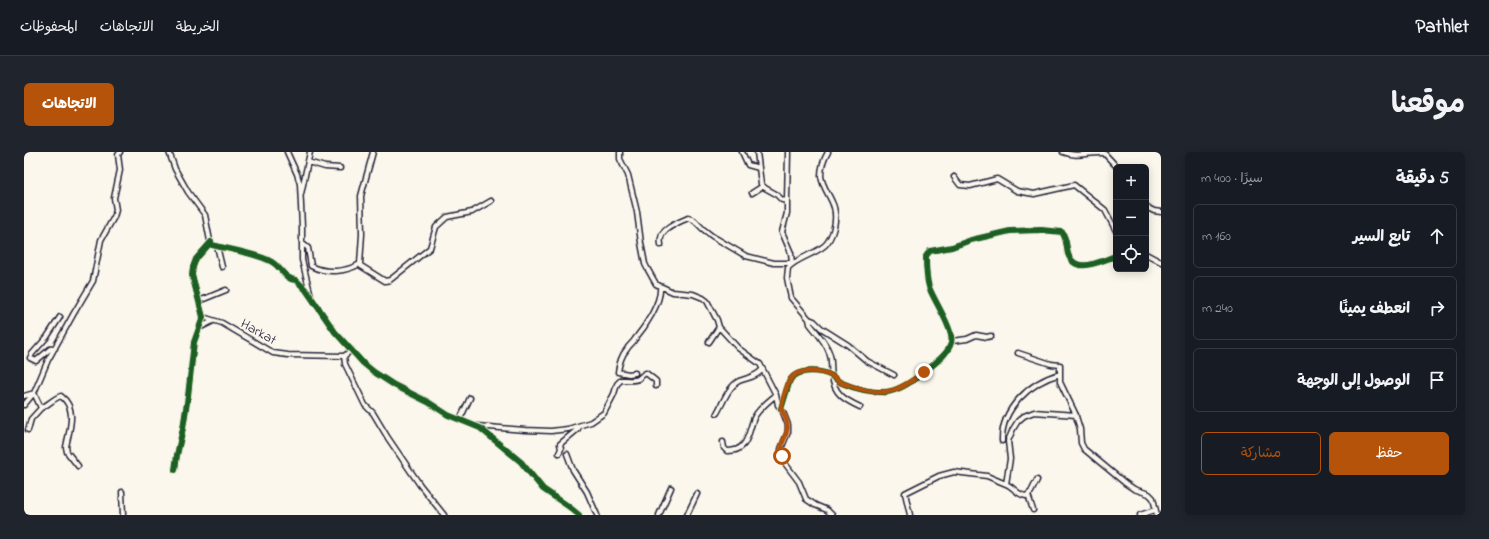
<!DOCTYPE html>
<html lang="ar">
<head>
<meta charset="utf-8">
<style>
	:root { --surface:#171b24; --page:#20242c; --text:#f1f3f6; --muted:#9ea1a6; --line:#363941; --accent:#b45309 }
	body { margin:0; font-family:"Indie Flower","Playpen Sans Arabic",sans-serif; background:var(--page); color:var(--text); direction:rtl }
	.controls { position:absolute; right:12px; top:12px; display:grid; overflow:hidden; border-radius:6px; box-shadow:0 2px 10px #0003 }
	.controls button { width:36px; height:36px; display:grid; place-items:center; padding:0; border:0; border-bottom:1px solid var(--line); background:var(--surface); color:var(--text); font:20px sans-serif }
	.stop { position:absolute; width:12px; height:12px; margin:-9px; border:3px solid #b45309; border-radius:50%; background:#fff }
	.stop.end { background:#b45309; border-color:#fff; box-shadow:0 1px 4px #0008 }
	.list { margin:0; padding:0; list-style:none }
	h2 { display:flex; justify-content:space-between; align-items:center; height:52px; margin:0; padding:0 16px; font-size:17px }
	h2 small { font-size:13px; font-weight:400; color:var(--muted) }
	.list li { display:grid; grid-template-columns:26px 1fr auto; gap:12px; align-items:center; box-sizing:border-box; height:64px; margin:0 8px 8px; padding:0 8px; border:1px solid var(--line); border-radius:6px }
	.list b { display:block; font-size:15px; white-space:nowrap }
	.list em { font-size:13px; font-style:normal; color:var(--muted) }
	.actions { display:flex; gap:8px; padding:12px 16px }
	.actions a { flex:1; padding:9px 0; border:1px solid var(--accent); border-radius:6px; text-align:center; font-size:14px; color:var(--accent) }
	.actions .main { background:var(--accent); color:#fff }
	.icon { flex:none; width:22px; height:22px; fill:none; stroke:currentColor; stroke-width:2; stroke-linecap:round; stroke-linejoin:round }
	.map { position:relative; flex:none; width:1137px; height:363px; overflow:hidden; direction:ltr; border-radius:6px }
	header { display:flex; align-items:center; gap:24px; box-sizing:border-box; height:56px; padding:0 20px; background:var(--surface); border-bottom:1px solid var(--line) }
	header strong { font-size:19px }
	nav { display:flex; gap:22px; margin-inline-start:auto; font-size:14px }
	.intro { display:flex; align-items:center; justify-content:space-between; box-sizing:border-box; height:96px; padding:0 24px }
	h1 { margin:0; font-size:28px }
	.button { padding:10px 18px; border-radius:6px; background:var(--accent); color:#fff; font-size:14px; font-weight:700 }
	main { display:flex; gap:24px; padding:0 24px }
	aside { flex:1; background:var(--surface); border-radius:6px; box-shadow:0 2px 10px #0003 }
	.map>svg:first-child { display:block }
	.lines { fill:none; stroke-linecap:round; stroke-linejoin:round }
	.minor-casing { stroke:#22223b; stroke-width:7 }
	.minor { stroke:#fbf7ec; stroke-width:4 }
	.cycleway-casing { stroke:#fbf7ec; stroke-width:8 }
	.cycleway { stroke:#1b5e20; stroke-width:6 }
	.route { stroke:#b45309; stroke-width:5 }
	.labels { text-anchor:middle; stroke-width:4; stroke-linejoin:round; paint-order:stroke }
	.street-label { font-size:14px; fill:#22223b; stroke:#fbf7ec }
</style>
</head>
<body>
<header>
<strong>Pathlet</strong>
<nav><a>الخريطة</a><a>الاتجاهات</a><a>المحفوظات</a></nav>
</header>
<div class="intro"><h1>موقعنا</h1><a class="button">الاتجاهات</a></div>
<main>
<aside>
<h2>5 دقيقة<small>سيرًا · 400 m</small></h2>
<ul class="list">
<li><svg class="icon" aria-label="ahead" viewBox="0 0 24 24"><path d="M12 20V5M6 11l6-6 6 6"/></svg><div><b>تابع السير</b></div><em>160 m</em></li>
<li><svg class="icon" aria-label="right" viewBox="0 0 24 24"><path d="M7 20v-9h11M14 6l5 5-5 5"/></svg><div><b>انعطف يمينًا</b></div><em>240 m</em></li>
<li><svg class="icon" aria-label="arrive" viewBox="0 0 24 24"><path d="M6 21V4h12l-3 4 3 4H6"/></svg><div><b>الوصول إلى الوجهة</b></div></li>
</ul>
<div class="actions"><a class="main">حفظ</a><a>مشاركة</a></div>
</aside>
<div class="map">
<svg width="1137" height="363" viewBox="0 0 1137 363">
	<rect width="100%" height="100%" fill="#fbf7ec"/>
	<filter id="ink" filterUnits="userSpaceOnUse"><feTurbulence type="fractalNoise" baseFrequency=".025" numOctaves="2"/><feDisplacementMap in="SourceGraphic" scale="8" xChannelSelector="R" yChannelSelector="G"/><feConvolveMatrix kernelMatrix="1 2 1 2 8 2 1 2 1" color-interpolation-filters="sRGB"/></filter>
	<g filter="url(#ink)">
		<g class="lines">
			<defs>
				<path id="minor" d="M 145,0 L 151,17 L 164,40 L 181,63 L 186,89 L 187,90
					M 263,0 L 273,22 L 276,32 L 278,75 L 278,108 L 287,144
					M 596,0 L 596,7 L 604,23 L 613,60 L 617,91 L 621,112 L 623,116 L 632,132 L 636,134 L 649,140 L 669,142 L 679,146 L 683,149 L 693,168 L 695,175 L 714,196 L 736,212 L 752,243 L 754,253 L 759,260 L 764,273 L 764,280 L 757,297 L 760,310 L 775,330 L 782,347 L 791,353 L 803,358 L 808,363
					M 718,0 L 724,13 L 735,16
					M 804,0 C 800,7 797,16 797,24 C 798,33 804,41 808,50 C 814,62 811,80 803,91 C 796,101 773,105 764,116 L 763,126 L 767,146 L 785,167 L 786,172 C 792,180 801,189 805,200 C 809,210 806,215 808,224 C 810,242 821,248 836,255
					M 1039,0 C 1054,6 1064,0 1080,1 L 1093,15
					M 284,10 L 301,15 L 316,16
					M 930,25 L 936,33 L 946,34 L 973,27 L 993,39 L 1010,42 L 1050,33 L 1081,58 L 1092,79
					M 728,41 L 739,34
					M 277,42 L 286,0
					M 763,49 L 764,0
					M 1122,55 L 1130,59 L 1137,60
					M 279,92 L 284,96 L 287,114 C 303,122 321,120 336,112 L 338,82 L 337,44 L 349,0
					M 637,93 C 637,91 636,89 637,86 C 638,76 656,70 664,66 L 670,68 L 679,77 L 688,84 L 722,104 L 750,111 L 768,111 L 767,101 L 758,80 L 763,61 L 763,49 L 758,48 L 752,42 L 741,36 L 737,32 L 733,0
					M 193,94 L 198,115
					M 1122,102 L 1137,110
					M 336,112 L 337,114 L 361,129 L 366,128 L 406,96 L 412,75 L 423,65 L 448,60 L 467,49
					M 175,149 L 202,138
					M 179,165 L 198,171 L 249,201 L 264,203 L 320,204 L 328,198
					M 785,167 L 790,169 L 797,176 L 824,193 L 843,209 L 870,223
					M 175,176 L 189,169
					M 928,189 L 943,187 L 952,183 L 963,185 L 967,184
					M 685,190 L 695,175
					M 31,196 L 26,197 L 12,209 L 6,206 L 8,202 L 23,185 L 36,165
					M 994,201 L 1027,212 L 1036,213 L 1036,230 L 1051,261 L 1056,277 L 1057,291 L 1060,297 L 1101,331 L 1110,337 L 1125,342 L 1129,346 L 1133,363
					M 320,204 L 321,212 L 341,253 L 349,261 L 364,286 L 396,333 L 420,363
					M 611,221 L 605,222 L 594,220 C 595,212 598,203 603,197 C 605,193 609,191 611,187 C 621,175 638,150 636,134
					M 0,244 L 10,241 L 17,256 C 24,253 30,246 37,244 C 54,257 45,278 42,295 L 43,300 L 54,314
					M 0,253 L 10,241 L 24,208 L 50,161 L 69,129 L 77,88 L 90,65 L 92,58 L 90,46 L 96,18 L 94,3 L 96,0
					M 757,257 L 766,228 C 775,216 797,218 808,224 C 812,227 814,230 818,231 C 831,237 849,241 863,240 C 877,238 892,227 903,218 C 911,211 924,202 927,191 C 931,179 909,147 905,135 C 902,125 902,114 902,104 L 906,99 L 928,95 L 947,88 L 986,79 L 1017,78 L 1038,80 C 1043,87 1042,94 1044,102 C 1052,124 1078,108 1092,104
					M 693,261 C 699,251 704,235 715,229 C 725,225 730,226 738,218
					M 436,267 L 446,246
					M 453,274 L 501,278 L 527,279 L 544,277 L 567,270 L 580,261 L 590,242 L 593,232 L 597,228 C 602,228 610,229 614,227 C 618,225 618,222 622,221 L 632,229 L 632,234
					M 4,278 L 7,267 L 17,256
					M 978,289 C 977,257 1006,230 1036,222
					M 699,290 L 700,296 L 703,299 C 725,300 724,279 730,266 C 734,257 745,249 752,243
					M 535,301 L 537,297 L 536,292 L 554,277 L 555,274
					M 543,302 L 549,318 L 563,340 L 573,363
					M 151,318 L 153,303 L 159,276 L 164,244 L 170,190 L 179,165 L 168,123 L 169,115 L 172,107 L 187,90 L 188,93 C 204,97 235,102 248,110 C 257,115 261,128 272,128 L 282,138 L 311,180 L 339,211 L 350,220 L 370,233 L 404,250 L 424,263 L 456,276 L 497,310 L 519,337 L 544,354 L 555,363
					M 982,332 C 990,335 993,343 1002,344 L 1007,340 L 1013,328
					M 98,340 L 99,363
					M 1004,343 L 1009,358
					M 635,363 L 647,336
					M 663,363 L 673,342
					M 886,363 L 881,341 L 915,324 L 930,320 L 963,324 L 982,332 L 986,307 L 984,289 L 989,277 L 994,269 L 1000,264 L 1010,260 L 1052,263
					M 1116,363 L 1131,358"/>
			</defs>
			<use href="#minor" class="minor-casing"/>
			<use href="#minor" class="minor"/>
			<defs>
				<path id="cycleway" d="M 757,257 L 766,228 C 775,216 797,218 808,224 C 812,227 814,230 818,231 C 831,237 849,241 863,240 C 877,238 892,227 903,218 C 911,211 924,202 927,191 C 931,179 909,147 905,135 C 902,125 902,114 902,104 L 906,99 L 928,95 L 947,88 L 986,79 L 1017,78 L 1038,80 C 1043,87 1042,94 1044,102 C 1052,124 1078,108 1092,104
					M 151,318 L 153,303 L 159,276 L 164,244 L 170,190 L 179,165 L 168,123 L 169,115 L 172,107 L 187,90 L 188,93 C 204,97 235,102 248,110 C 257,115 261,128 272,128 L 282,138 L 311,180 L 339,211 L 350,220 L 370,233 L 404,250 L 424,263 L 456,276 L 497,310 L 519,337 L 544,354 L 555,363"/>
			</defs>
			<use href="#cycleway" class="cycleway-casing"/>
			<use href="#cycleway" class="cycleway"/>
		</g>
	</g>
	<g class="lines" filter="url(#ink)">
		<path class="route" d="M 758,304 C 754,283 773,283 757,257 C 759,248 761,236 766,228 C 773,215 797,219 808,224 C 813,227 816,231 821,232 C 834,237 851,242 866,239 C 878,237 890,227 900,220"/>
	</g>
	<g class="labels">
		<g class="street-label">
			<text transform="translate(235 179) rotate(29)" y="5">Harkat</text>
		</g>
	</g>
</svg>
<div class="controls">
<button>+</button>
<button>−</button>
<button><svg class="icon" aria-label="locate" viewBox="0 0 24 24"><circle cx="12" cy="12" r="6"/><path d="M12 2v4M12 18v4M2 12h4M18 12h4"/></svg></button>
</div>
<div class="stop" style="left:758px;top:304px"></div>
<div class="stop end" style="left:900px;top:220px"></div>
</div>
</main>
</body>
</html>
